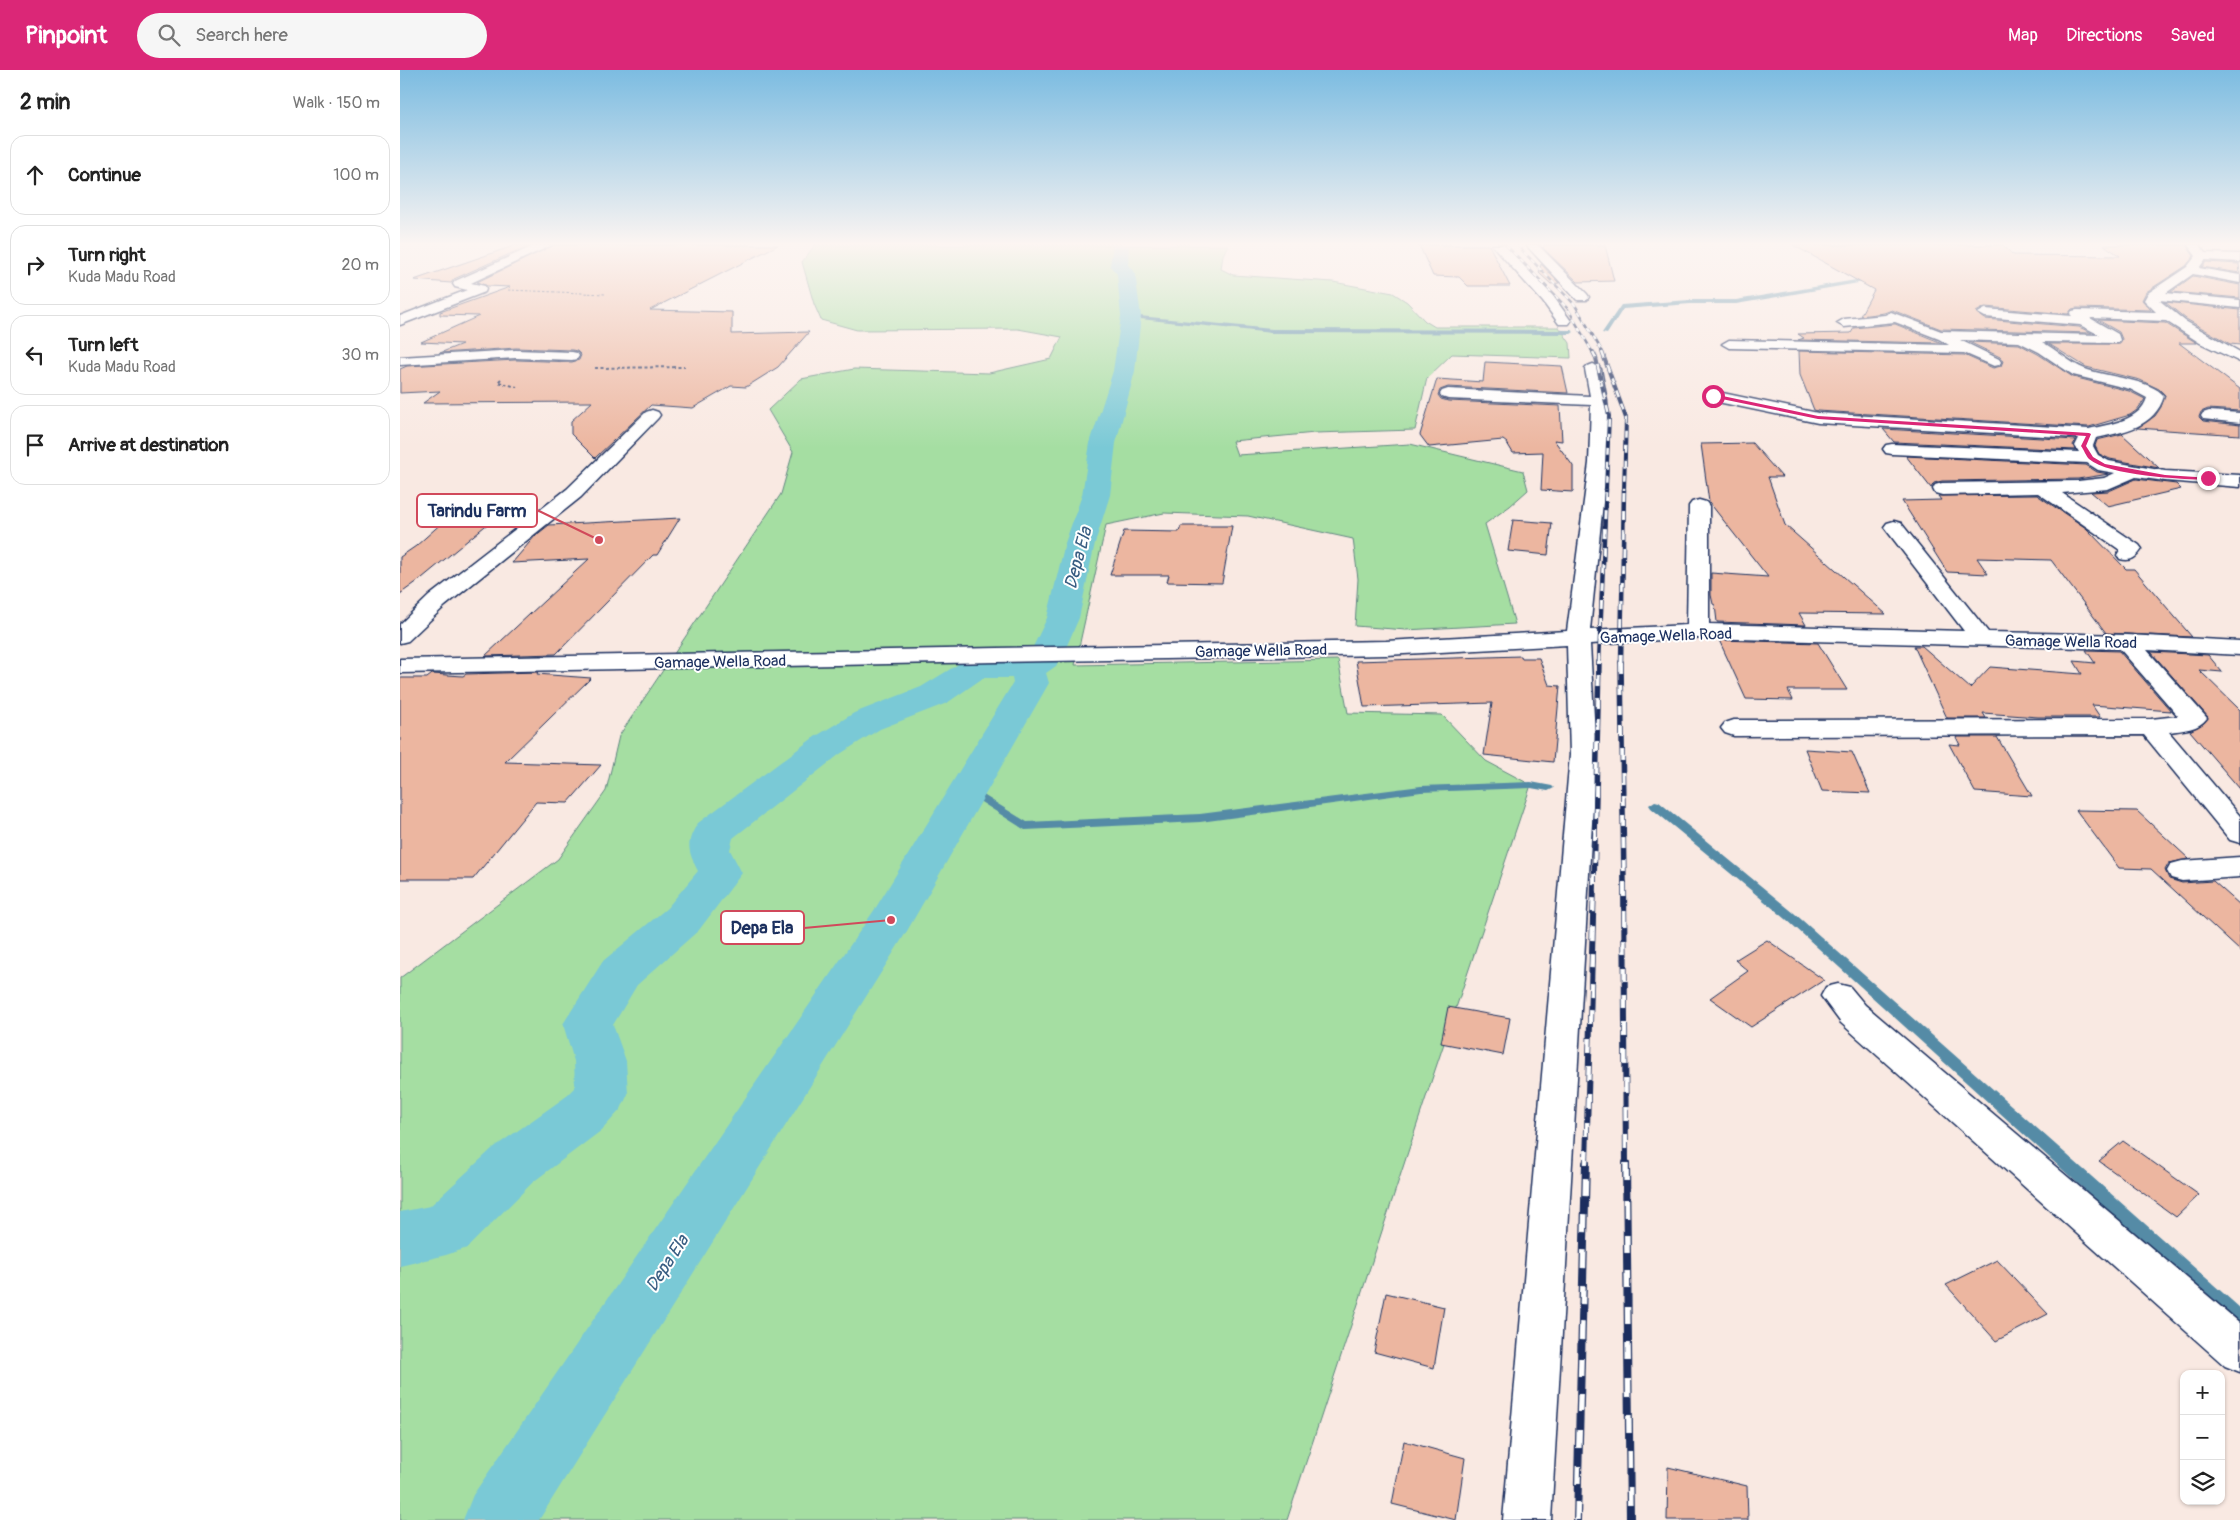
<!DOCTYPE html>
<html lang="en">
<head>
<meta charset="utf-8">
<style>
	:root { --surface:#fff; --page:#f6f6f6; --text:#222; --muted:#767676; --line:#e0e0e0; --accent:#db2777 }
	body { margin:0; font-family:Pangolin,sans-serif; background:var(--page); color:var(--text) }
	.controls { position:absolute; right:15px; bottom:15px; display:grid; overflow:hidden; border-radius:10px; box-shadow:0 1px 4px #0004 }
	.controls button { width:45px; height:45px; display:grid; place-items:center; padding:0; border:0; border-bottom:1px solid var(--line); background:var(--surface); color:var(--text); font:25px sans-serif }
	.stop { position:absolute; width:15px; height:15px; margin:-11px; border:4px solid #db2777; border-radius:50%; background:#fff }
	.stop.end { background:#db2777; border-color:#fff; box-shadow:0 1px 5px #0008 }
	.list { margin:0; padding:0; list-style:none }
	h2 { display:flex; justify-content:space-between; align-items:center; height:65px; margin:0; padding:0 20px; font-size:21px }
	h2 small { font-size:16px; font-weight:400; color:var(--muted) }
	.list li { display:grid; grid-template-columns:32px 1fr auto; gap:15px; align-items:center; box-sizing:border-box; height:80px; margin:0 10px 10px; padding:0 10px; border:1px solid var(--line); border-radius:15px }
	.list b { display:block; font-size:19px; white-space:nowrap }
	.list p { margin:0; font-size:16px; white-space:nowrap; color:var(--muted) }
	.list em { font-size:16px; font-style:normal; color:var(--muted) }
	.icon { flex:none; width:28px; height:28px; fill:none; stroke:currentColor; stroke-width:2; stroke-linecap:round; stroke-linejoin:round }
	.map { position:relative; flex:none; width:1840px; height:1450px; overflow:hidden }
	header { display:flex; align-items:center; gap:30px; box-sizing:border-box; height:70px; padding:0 25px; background:var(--accent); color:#fff }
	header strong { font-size:24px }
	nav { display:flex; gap:28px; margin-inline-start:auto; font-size:18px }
	.search { width:350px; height:45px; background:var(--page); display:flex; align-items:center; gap:12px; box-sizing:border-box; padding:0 18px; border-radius:28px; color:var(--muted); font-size:19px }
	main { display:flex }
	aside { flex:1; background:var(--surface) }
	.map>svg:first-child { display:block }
	.green { fill:#a5dea2; stroke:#608680 }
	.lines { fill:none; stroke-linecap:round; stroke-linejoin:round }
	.stream { fill:#548ba6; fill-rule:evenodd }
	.canal { fill:#7ac9d6; fill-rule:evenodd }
	.building { fill:#ecb6a0; stroke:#1b2f5e }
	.minor-casing { stroke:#1b2f5e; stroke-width:3 }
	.path-far1 { stroke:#1b2f5e; stroke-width:1; stroke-dasharray:2.5 2; stroke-linecap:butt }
	.path { stroke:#1b2f5e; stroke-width:2; stroke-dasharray:3 2.5; stroke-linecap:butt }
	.minor { fill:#fff; fill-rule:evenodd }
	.rail-far5-casing { stroke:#1b2f5e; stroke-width:2.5 }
	.rail-far4-casing { stroke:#1b2f5e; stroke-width:4 }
	.rail-far3-casing { stroke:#1b2f5e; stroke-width:4.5 }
	.rail-far2-casing { stroke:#1b2f5e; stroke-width:5.5 }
	.rail-far1-casing { stroke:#1b2f5e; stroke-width:6 }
	.rail-casing { stroke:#1b2f5e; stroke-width:8 }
	.rail-far5 { stroke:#fff; stroke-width:2; stroke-dasharray:5; stroke-linecap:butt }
	.rail-far4 { stroke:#fff; stroke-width:2.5; stroke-dasharray:7; stroke-linecap:butt }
	.rail-far3 { stroke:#fff; stroke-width:3; stroke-dasharray:9; stroke-linecap:butt }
	.rail-far2 { stroke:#fff; stroke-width:4; stroke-dasharray:11; stroke-linecap:butt }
	.rail-far1 { stroke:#fff; stroke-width:4.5; stroke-dasharray:14; stroke-linecap:butt }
	.rail { stroke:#fff; stroke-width:5.5; stroke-dasharray:18; stroke-linecap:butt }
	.route { fill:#db2777 }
	.labels { text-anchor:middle; stroke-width:4; stroke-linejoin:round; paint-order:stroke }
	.street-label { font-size:16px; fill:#1b2f5e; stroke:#fff }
	.water-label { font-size:18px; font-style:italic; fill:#385d82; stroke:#fff }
	.leader { fill:none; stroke:#d1495b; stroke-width:2 }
	.callout-dot { fill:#d1495b; stroke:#fff; stroke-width:2 }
	.callout { fill:#fff; stroke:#d1495b; stroke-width:2 }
	.callout-label { font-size:18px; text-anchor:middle; font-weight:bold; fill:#1b2f5e }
</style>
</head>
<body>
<header>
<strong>Pinpoint</strong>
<div class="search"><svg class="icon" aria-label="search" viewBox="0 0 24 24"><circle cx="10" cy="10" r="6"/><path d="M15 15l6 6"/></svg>Search here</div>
<nav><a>Map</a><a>Directions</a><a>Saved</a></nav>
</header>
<main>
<aside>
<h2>2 min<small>Walk · 150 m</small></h2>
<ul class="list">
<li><svg class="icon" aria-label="ahead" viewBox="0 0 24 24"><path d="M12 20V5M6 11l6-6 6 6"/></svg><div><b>Continue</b></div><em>100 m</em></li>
<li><svg class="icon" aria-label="right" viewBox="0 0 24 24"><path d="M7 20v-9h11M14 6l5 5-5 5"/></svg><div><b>Turn right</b><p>Kuda Madu Road</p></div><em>20 m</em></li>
<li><svg class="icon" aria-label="left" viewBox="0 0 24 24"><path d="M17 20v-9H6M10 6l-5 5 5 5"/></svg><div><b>Turn left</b><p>Kuda Madu Road</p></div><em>30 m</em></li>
<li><svg class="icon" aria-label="arrive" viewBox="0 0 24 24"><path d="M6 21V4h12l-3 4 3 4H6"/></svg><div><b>Arrive at destination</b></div></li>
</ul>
</aside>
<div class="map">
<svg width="1840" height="1450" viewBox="0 0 1840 1450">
	<rect width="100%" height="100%" fill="#f9e9e2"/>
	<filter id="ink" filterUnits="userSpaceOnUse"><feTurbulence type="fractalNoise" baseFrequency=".02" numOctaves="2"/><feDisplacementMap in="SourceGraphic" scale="10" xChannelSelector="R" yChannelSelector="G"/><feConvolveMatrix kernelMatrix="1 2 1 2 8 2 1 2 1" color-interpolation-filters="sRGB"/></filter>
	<g filter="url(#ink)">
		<path class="green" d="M 415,175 L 828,175 L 823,185 L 821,199 L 833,205 L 933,212 L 993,223 L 1007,232 L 1025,251 L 1035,257 L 1159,257 L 1170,273 L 1171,288 L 1052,284 L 1027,308 L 1015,360 L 915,363 L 832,371 L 837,385 L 1010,374 L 1123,401 L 1128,420 L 1110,436 L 1085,454 L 1115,554 L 1006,560 L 955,556 L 958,509 L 953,469 L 848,446 L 764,443 L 706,455 L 675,595 L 938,590 L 948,643 L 1042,645 L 1086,691 L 1131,715 L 1030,1015 L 887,1450 L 0,1450 L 0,908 L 158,789 L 206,721 L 219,666 L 381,424 L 393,382 L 368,340 L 401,309 L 454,299 L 589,303 L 651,289 L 662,267 L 618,259 L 457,260 L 421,250 L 414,234 L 402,192 Z"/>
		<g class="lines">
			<path class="stream" d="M 1474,207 L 1476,210 L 1336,234 L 1290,234 L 1223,239 L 1207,264 L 1202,263 L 1221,235 L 1290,230 L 1336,230 Z
				M 729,245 L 872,259 L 1171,260 L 1174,262 L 1171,264 L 872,263 L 731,248 Z
				M 1131,712 L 1152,716 L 1154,718 L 1148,721 L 1131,718 L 1021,722 L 800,752 L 625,760 L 562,720 L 568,717 L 572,718 L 627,752 L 800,744 L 1021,716 Z
				M 1255,731 L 1259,732 L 1394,843 L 1840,1238 L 1840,1257 L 1834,1255 L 1386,849 L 1251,738 L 1249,735 Z"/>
			<path class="canal" d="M 713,175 L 729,175 L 728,195 L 735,203 L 741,246 L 735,301 L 716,373 L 710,425 L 695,473 L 679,548 L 661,589 L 656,596 L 646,603 L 649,613 L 507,861 L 139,1450 L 63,1450 L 73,1425 L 475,839 L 613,613 L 612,608 L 583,608 L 547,633 L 480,659 L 440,684 L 333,768 L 330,780 L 342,803 L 299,860 L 237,915 L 213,955 L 226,991 L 228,1024 L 221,1039 L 202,1060 L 133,1112 L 67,1178 L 46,1185 L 0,1196 L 0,1142 L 30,1136 L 93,1078 L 164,1028 L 175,1017 L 174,991 L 163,954 L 203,891 L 267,838 L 298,801 C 288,781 285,773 298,753 L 413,668 L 454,643 L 521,617 L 562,592 L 589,587 L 622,588 L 630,583 L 647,548 L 665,473 L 682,425 L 690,373 L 713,301 L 721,246 L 717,204 L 710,196 Z"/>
		</g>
		<path class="building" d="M 116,175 L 130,175 L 54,209 L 51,213 L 14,210 Z
			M 154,175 L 378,175 L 250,240 L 332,242 L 332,264 L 409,262 L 378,297 L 346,317 L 331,316 L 293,338 L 251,335 L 195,388 L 171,364 L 171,351 L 192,332 L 23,333 L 40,321 L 0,323 L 0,299 L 7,296 L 116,290 L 172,292 L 179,290 L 181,285 L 177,281 L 172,280 L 116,278 L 40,283 L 62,274 L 21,272 L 79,246 L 40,245 L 40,242 L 110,217 L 87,216 L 77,212 Z
			M 1019,175 L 1089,175 L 1110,216 L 1068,216 L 1059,207 L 1033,206 Z
			M 1144,175 L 1205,175 L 1214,211 L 1178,212 L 1143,178 Z
			M 1393,175 L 1603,175 L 1613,185 L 1720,186 L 1704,175 L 1786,175 L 1794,186 L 1786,196 L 1746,222 L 1742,230 L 1751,240 L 1677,238 L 1672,239 L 1668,244 L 1585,237 L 1576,242 L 1585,249 L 1679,257 L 1692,263 L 1541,259 L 1492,240 L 1484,243 L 1460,246 L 1474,220 Z
			M 1806,192 L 1839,194 L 1840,203 L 1802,197 Z
			M 1141,194 L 1159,213 L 1151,214 L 1139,203 Z
			M 1793,206 L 1840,215 L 1840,228 L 1771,222 Z
			M 1765,232 L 1840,240 L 1840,275 L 1830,274 L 1786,249 Z
			M 1698,250 L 1765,253 L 1797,273 L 1779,273 L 1840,319 L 1840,341 L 1808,339 L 1801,342 L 1799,347 L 1803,351 L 1840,355 L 1840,365 L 1737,358 L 1755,346 L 1761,337 L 1765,325 L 1759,319 L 1740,310 L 1686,297 L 1649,274 L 1720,274 L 1722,269 L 1719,262 Z
			M 1495,254 L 1542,273 L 1398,270 L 1404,268 L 1398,264 L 1451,263 L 1454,258 Z
			M 1569,272 L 1619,274 L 1638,284 L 1673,307 L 1729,321 L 1745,329 L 1737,340 L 1730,345 L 1689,357 L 1418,341 L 1414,340 L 1400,305 L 1399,281 L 1564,285 L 1593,298 L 1601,296 L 1603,291 L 1600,287 Z
			M 1085,292 L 1162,296 L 1168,323 L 1048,317 L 1040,320 L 1038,325 L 1041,329 L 1048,331 L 1160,336 L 1162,371 L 1154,370 L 1173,396 L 1173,422 L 1141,420 L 1143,382 L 1113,383 L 1107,373 L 1103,370 L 1029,377 L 1020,365 L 1037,309 L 1083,312 Z
			M 1483,359 L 1676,370 L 1673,375 L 1675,380 L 1494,372 Z
			M 1722,364 L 1759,398 L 1710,389 L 1699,384 L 1695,376 L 1697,370 Z
			M 1352,373 L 1382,407 L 1368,407 L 1385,455 L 1486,544 L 1399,543 L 1406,555 L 1317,552 L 1315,535 L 1313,534 L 1311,525 L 1311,503 L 1368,507 L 1309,432 L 1301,374 Z
			M 1506,386 L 1686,395 L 1697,402 L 1709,404 L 1678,409 L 1542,411 L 1534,413 L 1531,418 Z
			M 1736,409 L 1776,414 L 1781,419 L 1708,436 L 1691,422 L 1709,421 Z
			M 1637,425 L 1686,458 L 1726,499 L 1734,499 L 1792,567 L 1706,563 L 1651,490 L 1577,488 L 1588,504 L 1547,502 L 1502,431 L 1541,430 L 1538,426 Z
			M 119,428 L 22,508 L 0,524 L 0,487 L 16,476 L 54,442 L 58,442 L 71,430 Z
			M 280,448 L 257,485 L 253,485 L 156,584 L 85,586 L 189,489 L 112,493 L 135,466 L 149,455 Z
			M 1113,450 L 1152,453 L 1148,485 L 1108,481 Z
			M 781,456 L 832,456 L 822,513 L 767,512 L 769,505 L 710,505 L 724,461 L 779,462 Z
			M 1319,570 L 1418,573 L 1447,620 L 1388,620 L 1393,630 L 1346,629 Z
			M 1514,576 L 1522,576 L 1570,618 L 1590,597 L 1682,604 L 1674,591 L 1695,593 L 1686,580 L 1719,581 L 1771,641 L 1692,635 L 1700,647 L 1638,647 L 1583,643 L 1586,648 L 1547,648 Z
			M 1751,582 L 1808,585 L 1822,602 L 1799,600 L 1840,640 L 1840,719 L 1790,661 L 1804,653 L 1808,647 Z
			M 1121,586 L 1122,588 L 1139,588 L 1149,615 L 1160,616 L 1153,692 L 1084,685 L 1092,633 L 964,637 L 956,591 Z
			M 138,602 L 137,604 L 191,608 L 105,692 L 201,695 L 168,733 L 136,732 L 73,809 L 0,809 L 0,608 L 27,608 L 32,604 L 63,606 L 66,604 Z
			M 1556,667 L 1597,667 L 1632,726 L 1575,722 L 1549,674 L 1560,675 Z
			M 1405,679 L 1452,682 L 1470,723 L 1422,721 Z
			M 1676,740 L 1737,741 L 1789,789 L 1769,793 L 1765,800 L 1769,809 L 1782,813 L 1813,811 L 1840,835 L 1840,881 L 1751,799 L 1719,798 Z
			M 1367,870 L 1424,910 L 1351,957 L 1310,928 L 1348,901 L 1335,890 Z
			M 1048,937 L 1110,948 L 1103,985 L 1041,973 Z
			M 1723,1071 L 1799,1125 L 1776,1147 L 1699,1091 Z
			M 1597,1190 L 1648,1244 L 1596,1271 L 1546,1215 Z
			M 986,1223 L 1044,1237 L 1034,1298 L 974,1282 Z
			M 1004,1371 L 1065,1388 L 1056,1450 L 992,1434 Z
			M 1268,1397 L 1347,1416 L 1348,1450 L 1267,1450 Z"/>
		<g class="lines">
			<defs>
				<path id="minor" d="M 136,175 L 152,175 L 71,213 L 85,216 L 86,219 L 85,222 L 0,255 L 0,246 L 67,220 L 55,217 L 53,214 L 55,211 Z
					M 1092,175 L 1104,175 L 1153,226 L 1171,251 L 1169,254 L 1159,254 L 1143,232 Z
					M 1126,175 L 1138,175 L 1187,224 L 1189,227 L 1187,230 L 1177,230 Z
					M 1788,175 L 1799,175 L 1805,183 L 1840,184 L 1840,192 L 1805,190 L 1799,198 L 1840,205 L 1840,213 L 1793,204 L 1766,223 L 1840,230 L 1840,238 L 1759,230 L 1785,251 L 1840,282 L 1840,292 L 1800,273 L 1766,251 L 1690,248 L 1718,264 L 1720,270 L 1718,273 L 1642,272 C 1657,280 1670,293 1685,299 C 1703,306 1753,310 1764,326 C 1755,357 1724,362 1696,368 L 1693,376 L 1698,385 L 1709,391 L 1765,401 L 1840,405 L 1840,417 L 1765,411 L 1736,407 L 1708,419 L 1662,423 L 1739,475 L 1742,479 C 1736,488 1731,492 1720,489 L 1717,485 L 1720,480 L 1638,423 L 1542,425 L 1535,423 L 1533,419 L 1535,415 L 1542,413 L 1678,411 L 1704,408 L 1715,403 L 1698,400 L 1687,393 L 1492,384 L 1486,383 L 1483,379 L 1486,375 L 1492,374 L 1679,382 L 1675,376 L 1679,368 L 1418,353 L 1313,331 L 1307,329 L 1305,326 L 1307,323 L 1313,321 L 1418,343 L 1689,359 C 1710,354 1740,351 1747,328 L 1730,319 L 1673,305 L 1639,282 L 1619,272 L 1560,270 L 1599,289 L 1601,292 L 1599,295 L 1594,296 L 1564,283 L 1329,278 L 1322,274 L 1329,270 L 1549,275 L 1539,269 L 1495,252 L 1444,257 L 1437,253 L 1444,249 L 1485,245 L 1491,242 L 1541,261 L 1700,265 L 1680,255 L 1585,247 L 1578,243 L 1585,239 L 1672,246 L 1670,244 L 1672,241 L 1677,240 L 1756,242 L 1744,230 L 1748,223 L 1787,197 L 1796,186 Z
					M 116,280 L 172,282 L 177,283 L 179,286 L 177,289 L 172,290 L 116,288 L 0,295 L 0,287 Z
					M 1193,294 L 1198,296 L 1201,299 L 1207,331 L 1207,393 L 1190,560 L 1287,555 L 1289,436 L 1292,432 L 1299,430 L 1306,432 L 1309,436 L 1309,554 L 1564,561 L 1484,457 L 1487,453 L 1494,451 L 1501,453 L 1588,562 L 1727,565 L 1840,571 L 1840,585 L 1747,580 L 1807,648 C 1798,660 1783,660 1769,662 L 1840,746 L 1840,773 L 1830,770 L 1744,665 L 1334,666 L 1325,663 L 1321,658 L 1325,653 L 1334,650 L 1751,649 L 1778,646 L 1720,579 L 1298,568 L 1190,574 L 1196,685 L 1151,1450 L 1103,1450 L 1170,685 L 1167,575 L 986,585 L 0,603 L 0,589 L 986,571 L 1167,561 L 1189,393 L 1191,335 L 1048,329 L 1042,327 L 1040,324 L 1042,321 L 1048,319 L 1190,326 L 1185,299 L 1188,296 Z
					M 252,340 L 258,342 L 260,345 L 258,348 L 181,427 L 45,536 L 8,571 L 0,573 L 0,554 L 29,526 L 167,419 L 246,342 Z
					M 1809,341 L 1840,343 L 1840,353 L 1803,349 L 1801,346 L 1803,343 Z
					M 1840,787 L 1840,807 L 1782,811 L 1771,808 L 1767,801 L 1771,794 L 1782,791 Z
					M 1438,914 L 1450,917 L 1465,935 L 1840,1253 L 1840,1302 L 1825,1296 L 1441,953 L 1421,926 L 1426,917 Z"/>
			</defs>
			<use href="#minor" class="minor-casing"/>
			<path class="path-far1" d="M 108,220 L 206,224"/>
			<path class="path" d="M 195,298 L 285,297
				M 101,309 L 98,312 L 117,317"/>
			<use href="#minor" class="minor"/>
			<defs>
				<path id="rail-far5" d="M 1106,175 L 1168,239 L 1193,283
					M 1117,175 L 1175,235 L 1203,283"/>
				<path id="rail-far4" d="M 1193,282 L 1196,288 L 1209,346 L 1206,420
					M 1202,282 L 1226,348 L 1224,420"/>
				<path id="rail-far3" d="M 1199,593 L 1206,419
					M 1221,593 L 1224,419"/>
				<path id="rail-far2" d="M 1221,592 L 1224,814
					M 1194,814 L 1199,592"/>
				<path id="rail-far1" d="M 1224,813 L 1226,1094
					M 1186,1094 L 1194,813"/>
				<path id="rail" d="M 1226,1093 L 1230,1450
					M 1177,1450 L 1186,1093"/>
			</defs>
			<use href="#rail-far5" class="rail-far5-casing"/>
			<use href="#rail-far4" class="rail-far4-casing"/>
			<use href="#rail-far3" class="rail-far3-casing"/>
			<use href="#rail-far2" class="rail-far2-casing"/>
			<use href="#rail-far1" class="rail-far1-casing"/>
			<use href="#rail" class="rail-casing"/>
			<use href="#rail-far5" class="rail-far5"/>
			<use href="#rail-far4" class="rail-far4"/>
			<use href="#rail-far3" class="rail-far3"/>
			<use href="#rail-far2" class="rail-far2"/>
			<use href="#rail-far1" class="rail-far1"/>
			<use href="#rail" class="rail"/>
		</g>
	</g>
	<linearGradient id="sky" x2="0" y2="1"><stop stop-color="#7cbce1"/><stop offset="0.46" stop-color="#fcf5f2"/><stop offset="1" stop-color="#fcf5f2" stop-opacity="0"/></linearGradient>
	<rect width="1840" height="378" fill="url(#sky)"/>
	<path class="route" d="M 1313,324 L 1418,346 L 1689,363 L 1691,364 L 1686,376 L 1693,387 L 1705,394 L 1765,405 L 1811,408 L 1808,410 C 1781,409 1709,406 1689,389 C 1686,386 1684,380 1681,376 L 1686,366 L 1418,349 L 1312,327 Z"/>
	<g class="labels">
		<g class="street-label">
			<text transform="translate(1266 565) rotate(-2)" y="6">Gamage Wella Road</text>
			<text transform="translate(1671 571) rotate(1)" y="6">Gamage Wella Road</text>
			<text transform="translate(861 580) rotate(-1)" y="6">Gamage Wella Road</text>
			<text transform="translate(320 591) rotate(-1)" y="6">Gamage Wella Road</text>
		</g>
		<g class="water-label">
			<text transform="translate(678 488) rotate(-75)" y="6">Depa Ela</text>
			<text transform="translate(267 1193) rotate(-57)" y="6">Depa Ela</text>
		</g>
	</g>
	<path class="leader" d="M199 470L137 440M491 850L404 858"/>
	<g class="callout-dot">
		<circle cx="199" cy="470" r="5"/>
		<circle cx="491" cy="850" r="5"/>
	</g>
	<g class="callout">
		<rect x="17" y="424" width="120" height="33" rx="5"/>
		<rect x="321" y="841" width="83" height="33" rx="5"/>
	</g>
	<g class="callout-label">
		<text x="77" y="447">Tarindu Farm</text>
		<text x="362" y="864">Depa Ela</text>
	</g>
</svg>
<div class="controls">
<button>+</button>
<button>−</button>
<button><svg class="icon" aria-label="layers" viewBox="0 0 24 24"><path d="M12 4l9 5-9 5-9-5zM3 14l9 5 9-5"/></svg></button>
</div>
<div class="stop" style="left:1313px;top:326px"></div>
<div class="stop end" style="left:1808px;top:408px"></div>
</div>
</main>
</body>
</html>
